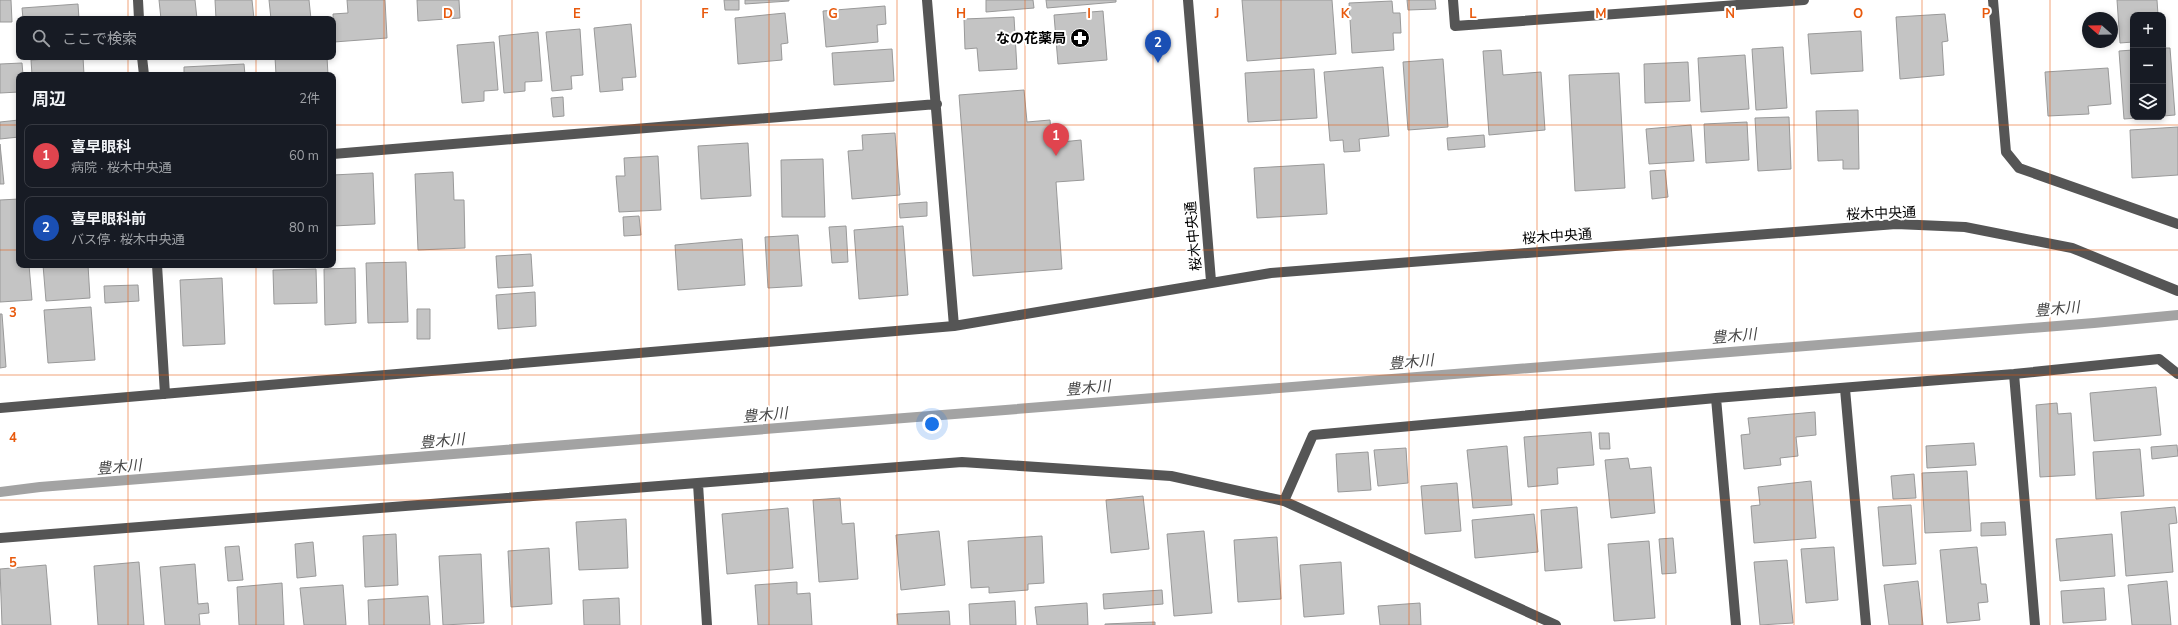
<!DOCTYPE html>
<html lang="ja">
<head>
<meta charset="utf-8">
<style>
	:root { --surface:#171b24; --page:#242831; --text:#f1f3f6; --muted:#9ea1a6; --line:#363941; --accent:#858687 }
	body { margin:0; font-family:"Nunito Sans","Noto Sans JP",sans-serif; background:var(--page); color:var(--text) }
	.controls { position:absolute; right:12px; top:12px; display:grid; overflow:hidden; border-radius:8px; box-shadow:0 2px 6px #0003 }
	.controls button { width:36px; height:36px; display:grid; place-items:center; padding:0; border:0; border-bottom:1px solid var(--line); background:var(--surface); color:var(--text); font:20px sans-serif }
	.compass { position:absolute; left:2082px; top:12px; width:36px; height:36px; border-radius:50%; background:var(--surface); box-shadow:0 2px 6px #0003; rotate:290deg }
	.you { position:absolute; left:932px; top:424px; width:14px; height:14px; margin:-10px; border:3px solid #fff; border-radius:50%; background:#1a73e8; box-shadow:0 0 0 6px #1a73e833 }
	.badge { display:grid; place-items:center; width:26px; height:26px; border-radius:50%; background:var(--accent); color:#fff; font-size:13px; font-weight:700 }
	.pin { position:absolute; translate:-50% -33px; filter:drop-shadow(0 1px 2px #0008) }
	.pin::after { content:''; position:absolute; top:21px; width:14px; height:12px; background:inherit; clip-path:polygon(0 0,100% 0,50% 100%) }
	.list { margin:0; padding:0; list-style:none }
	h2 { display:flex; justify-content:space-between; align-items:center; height:52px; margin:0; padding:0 16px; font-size:17px }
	h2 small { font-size:13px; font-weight:400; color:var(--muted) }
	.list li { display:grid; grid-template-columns:26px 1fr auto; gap:12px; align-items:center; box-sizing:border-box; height:64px; margin:0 8px 8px; padding:0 8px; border:1px solid var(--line); border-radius:8px }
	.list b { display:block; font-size:15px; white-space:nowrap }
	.list p { margin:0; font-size:13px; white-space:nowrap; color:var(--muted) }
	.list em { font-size:13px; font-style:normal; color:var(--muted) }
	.icon { flex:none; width:22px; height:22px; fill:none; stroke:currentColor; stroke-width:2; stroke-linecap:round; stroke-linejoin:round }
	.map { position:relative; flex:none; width:2178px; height:625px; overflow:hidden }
	.search { position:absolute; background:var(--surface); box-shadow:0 2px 6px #0003; left:16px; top:16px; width:320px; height:44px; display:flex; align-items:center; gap:10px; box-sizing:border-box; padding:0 14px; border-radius:8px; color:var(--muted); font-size:15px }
	.panel { position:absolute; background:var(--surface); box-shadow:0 2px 6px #0003; left:16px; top:72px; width:320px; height:196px; border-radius:8px }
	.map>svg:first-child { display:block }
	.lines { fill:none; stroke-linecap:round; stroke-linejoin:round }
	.stream { stroke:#a3a3a3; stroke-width:10 }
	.building { fill:#c4c4c4; stroke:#999 }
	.minor { stroke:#555; stroke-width:10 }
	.grid { fill:none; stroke:#e8590c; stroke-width:1; stroke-opacity:0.55 }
	.labels { text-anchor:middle; stroke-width:4; stroke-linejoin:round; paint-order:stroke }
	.poi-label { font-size:14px; font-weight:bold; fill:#000; stroke:#fff; text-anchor:end }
	.street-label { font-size:14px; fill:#000; stroke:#fff }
	.water-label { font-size:15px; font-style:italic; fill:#444; stroke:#fff }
	.grid-label { font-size:13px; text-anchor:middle; font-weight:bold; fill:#e8590c; stroke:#fff; stroke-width:4; stroke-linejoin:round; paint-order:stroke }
</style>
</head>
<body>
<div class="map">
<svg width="2178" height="625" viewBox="0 0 2178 625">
	<rect width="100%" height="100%" fill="#fff"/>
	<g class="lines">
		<path class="stream" d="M 0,492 L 40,487 L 2094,323 L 2178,315"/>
	</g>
	<path class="building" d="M 0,0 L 11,0 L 12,22 L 0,22 Z
		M 159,0 L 195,0 L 197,19 L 161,19 Z
		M 215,0 L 252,0 L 254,19 L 216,19 Z
		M 269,0 L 309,0 L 311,19 L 271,19 Z
		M 347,0 L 385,0 L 387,38 L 334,42 L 333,14 L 348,13 Z
		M 417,0 L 459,0 L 460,18 L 418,21 Z
		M 724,0 L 739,0 L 739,10 L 725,10 Z
		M 745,0 L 789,0 L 789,1 L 745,4 Z
		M 986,0 L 1033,0 L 1034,8 L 986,12 Z
		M 1046,0 L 1116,0 L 1116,2 L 1047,8 Z
		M 1242,0 L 1332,0 L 1336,54 L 1247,61 Z
		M 1407,0 L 1435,0 L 1436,9 L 1408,10 Z
		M 2117,0 L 2157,0 L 2158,15 L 2133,15 L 2133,42 L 2120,43 Z
		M 1392,1 L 1393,13 L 1400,13 L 1401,33 L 1393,33 L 1394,50 L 1352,53 L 1349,3 Z
		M 78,4 L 79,19 L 23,19 L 22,8 Z
		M 885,6 L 886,24 L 877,25 L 878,42 L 826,47 L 823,11 Z
		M 1103,11 L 1107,60 L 1058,64 L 1054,15 Z
		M 785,13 L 788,43 L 781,44 L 782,60 L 738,64 L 735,18 Z
		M 1945,14 L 1948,41 L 1942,42 L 1944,75 L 1900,79 L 1896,17 Z
		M 1014,17 L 1017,69 L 979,71 L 977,48 L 965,49 L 964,19 Z
		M 631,24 L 636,77 L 622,78 L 623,90 L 600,92 L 594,28 Z
		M 580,29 L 583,75 L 571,76 L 572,89 L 552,91 L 546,32 Z
		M 1861,31 L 1863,71 L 1811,74 L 1808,34 Z
		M 538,32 L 542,81 L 525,82 L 525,91 L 504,93 L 499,36 Z
		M 494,42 L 498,90 L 484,91 L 484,101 L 462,103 L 457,45 Z
		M 1783,47 L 1787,108 L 1756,110 L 1752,49 Z
		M 2163,48 L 2170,48 L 2175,115 L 2163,116 Z
		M 892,49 L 894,81 L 834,85 L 832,53 Z
		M 1501,50 L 1503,75 L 1541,72 L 1545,130 L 1489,135 L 1483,51 Z
		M 2133,50 L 2133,117 L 2152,117 L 2124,119 L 2119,51 Z
		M 1745,55 L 1749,109 L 1701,112 L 1698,58 Z
		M 83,57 L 84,75 L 32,75 L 31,60 Z
		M 275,57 L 327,57 L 328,75 L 276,75 Z
		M 1443,59 L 1448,127 L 1408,130 L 1403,62 Z
		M 1688,62 L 1690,101 L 1645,103 L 1644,64 Z
		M 22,63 L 23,75 L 19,75 L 19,92 L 0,93 L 0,64 Z
		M 244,64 L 245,75 L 184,75 L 184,67 Z
		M 1383,67 L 1389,136 L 1359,139 L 1360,151 L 1344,152 L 1343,140 L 1330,141 L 1324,72 Z
		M 2108,68 L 2111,104 L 2088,106 L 2089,114 L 2048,116 L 2045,72 Z
		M 1314,69 L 1317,118 L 1248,122 L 1245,73 Z
		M 1619,73 L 1625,188 L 1575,191 L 1569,75 Z
		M 1024,90 L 1027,122 L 1050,120 L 1052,143 L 1081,140 L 1084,180 L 1056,182 L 1062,269 L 973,276 L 959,95 Z
		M 563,97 L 564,116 L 553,117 L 551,98 Z
		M 1858,110 L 1859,169 L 1843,169 L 1843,160 L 1818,161 L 1816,111 Z
		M 1789,117 L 1791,169 L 1758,171 L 1755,118 Z
		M 19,120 L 19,137 L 0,139 L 0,122 Z
		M 1747,122 L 1749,160 L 1706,163 L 1704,124 Z
		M 1691,125 L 1694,161 L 1649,164 L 1646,129 Z
		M 2178,127 L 2178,175 L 2132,178 L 2130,130 Z
		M 895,133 L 900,195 L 852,199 L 848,151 L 863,150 L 862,135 Z
		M 1484,135 L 1485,147 L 1448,150 L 1447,138 Z
		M 748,143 L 751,196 L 701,199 L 698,146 Z
		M 0,144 L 4,184 L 0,184 Z
		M 658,156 L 661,210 L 619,212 L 616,176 L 625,176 L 624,158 Z
		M 823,159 L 825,217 L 782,217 L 781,160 Z
		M 1324,164 L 1327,214 L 1257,218 L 1254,168 Z
		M 1665,170 L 1668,197 L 1652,199 L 1650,171 Z
		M 453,172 L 454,200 L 464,200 L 465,248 L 418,250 L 415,174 Z
		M 373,173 L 375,224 L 333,226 L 333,175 Z
		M 19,199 L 19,265 L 29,265 L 32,300 L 0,302 L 0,200 Z
		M 927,202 L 927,216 L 900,218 L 899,204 Z
		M 639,216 L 641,235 L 624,236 L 623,217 Z
		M 846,226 L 848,262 L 832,263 L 829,227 Z
		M 903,226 L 908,295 L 859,299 L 854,230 Z
		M 798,235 L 802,286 L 768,288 L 765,237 Z
		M 742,239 L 745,285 L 678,290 L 675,245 Z
		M 531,254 L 533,286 L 498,288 L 496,256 Z
		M 406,262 L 408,322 L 368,323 L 366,263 Z
		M 43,265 L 88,265 L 90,298 L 46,301 Z
		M 355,268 L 356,323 L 325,325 L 324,269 Z
		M 316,269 L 317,303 L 274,304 L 273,270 Z
		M 222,278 L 225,344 L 183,346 L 180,280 Z
		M 138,285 L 139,301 L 105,303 L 104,286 Z
		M 535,292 L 536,326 L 498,329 L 496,295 Z
		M 91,307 L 95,360 L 48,363 L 44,310 Z
		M 417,309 L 430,309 L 430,339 L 417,339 Z
		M 0,314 L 2,314 L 6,367 L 0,368 Z
		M 2156,387 L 2161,435 L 2094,441 L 2090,393 Z
		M 2057,403 L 2058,414 L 2071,413 L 2075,475 L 2040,477 L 2036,405 Z
		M 1815,412 L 1816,435 L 1796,437 L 1798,456 L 1780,458 L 1781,465 L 1744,469 L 1741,435 L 1750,434 L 1748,418 Z
		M 1591,432 L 1594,465 L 1557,468 L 1558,484 L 1528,487 L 1524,437 Z
		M 1599,433 L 1609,433 L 1610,449 L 1600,449 Z
		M 1974,443 L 1976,465 L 1927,468 L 1926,446 Z
		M 2177,445 L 2178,456 L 2152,459 L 2151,447 Z
		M 1507,446 L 1512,505 L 1473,508 L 1467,450 Z
		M 1406,448 L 1408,483 L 1378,486 L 1374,450 Z
		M 2140,449 L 2144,496 L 2096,499 L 2093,452 Z
		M 1368,452 L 1371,490 L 1338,492 L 1336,454 Z
		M 1628,458 L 1630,469 L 1651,467 L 1655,513 L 1611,518 L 1605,460 Z
		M 1967,471 L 1971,531 L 1925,533 L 1922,473 Z
		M 1914,474 L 1916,498 L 1893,499 L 1891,476 Z
		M 1811,481 L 1816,538 L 1754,543 L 1751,506 L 1760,505 L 1758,487 Z
		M 1457,483 L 1461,531 L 1425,534 L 1421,486 Z
		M 1143,496 L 1149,549 L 1111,553 L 1106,500 Z
		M 840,498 L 842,524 L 854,523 L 858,579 L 819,582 L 813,500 Z
		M 1911,505 L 1916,564 L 1883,566 L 1878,507 Z
		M 1577,507 L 1582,568 L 1545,571 L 1541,510 Z
		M 2175,507 L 2177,523 L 2169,524 L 2173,572 L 2126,576 L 2121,512 Z
		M 788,508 L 793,568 L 727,574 L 722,514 Z
		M 1534,514 L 1538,552 L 1475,558 L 1472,520 Z
		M 626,519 L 628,568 L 579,570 L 576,522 Z
		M 2005,522 L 2006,535 L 1981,536 L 1981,523 Z
		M 939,531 L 945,585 L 901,590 L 896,535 Z
		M 1204,531 L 1212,613 L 1174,616 L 1167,534 Z
		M 396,534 L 398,585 L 365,587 L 363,536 Z
		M 2112,534 L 2115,576 L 2060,581 L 2056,539 Z
		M 1042,536 L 1044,583 L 1028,584 L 1028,590 L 989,593 L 989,587 L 971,588 L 968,541 Z
		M 1277,537 L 1281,599 L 1238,602 L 1234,540 Z
		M 1673,538 L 1676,573 L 1662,574 L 1659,539 Z
		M 1649,541 L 1655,618 L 1614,621 L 1608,544 Z
		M 313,542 L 316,576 L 297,578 L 295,544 Z
		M 239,546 L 243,580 L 228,581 L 225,547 Z
		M 1834,547 L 1838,600 L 1806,603 L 1801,549 Z
		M 1977,547 L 1981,584 L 1986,584 L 1988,602 L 1978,603 L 1980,620 L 1947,623 L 1940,550 Z
		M 549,548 L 552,604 L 511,607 L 508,551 Z
		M 481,554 L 484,623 L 443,625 L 439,556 Z
		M 1787,560 L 1793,623 L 1760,625 L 1754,562 Z
		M 139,562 L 144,625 L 98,625 L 94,566 Z
		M 1341,562 L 1344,614 L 1304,617 L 1300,565 Z
		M 195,564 L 198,604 L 208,603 L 209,613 L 199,614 L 200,625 L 165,625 L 160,567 Z
		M 46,565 L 51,625 L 2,625 L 0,569 Z
		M 1918,581 L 1923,625 L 1889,625 L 1884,585 Z
		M 2167,581 L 2171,625 L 2132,625 L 2128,585 Z
		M 797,582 L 797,594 L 810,593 L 812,625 L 758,625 L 755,585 Z
		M 282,583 L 284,625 L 239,625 L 237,587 Z
		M 343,585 L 346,625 L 304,625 L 300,588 Z
		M 2104,588 L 2106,620 L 2063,623 L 2061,591 Z
		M 1162,590 L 1163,604 L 1104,609 L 1103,594 Z
		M 428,596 L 430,625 L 369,625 L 368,600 Z
		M 619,598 L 620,625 L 584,625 L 583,600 Z
		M 1015,601 L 1016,625 L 970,625 L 969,604 Z
		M 1087,603 L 1088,625 L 1037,625 L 1035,607 Z
		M 1420,603 L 1421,625 L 1380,625 L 1378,606 Z
		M 949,611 L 950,625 L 898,625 L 897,614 Z
		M 1155,622 L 1155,625 L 1105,625 L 1105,624 Z"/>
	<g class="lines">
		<path class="minor" d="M 138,0 L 139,19
			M 927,0 L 954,326
			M 1188,0 L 1211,281
			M 1453,0 L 1455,26 L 1804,0
			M 1993,0 L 2006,152 L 2019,168 L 2178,224
			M 142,57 L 144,75
			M 333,154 L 937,104
			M 157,265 L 165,394
			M 2014,374 L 2035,625
			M 1845,389 L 1866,625
			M 1716,398 L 1736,625
			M 0,408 L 954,326 L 1271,273 L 1896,224 L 1965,227 L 2072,248 L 2178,291
			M 698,484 L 707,625
			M 1284,501 L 1313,435 L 1716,398 L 2014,374 L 2159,359 L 2178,374
			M 0,538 L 962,462 L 1171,476 L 1284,501 L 1556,625"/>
	</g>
	<path class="grid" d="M 128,0 L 128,19M 256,0 L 256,19M 384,0 L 384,625M 512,0 L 512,625M 641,0 L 641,625M 769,0 L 769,625M 897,0 L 897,625M 1025,0 L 1025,625M 1153,0 L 1153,625M 1281,0 L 1281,625M 1409,0 L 1409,625M 1537,0 L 1537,625M 1666,0 L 1666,625M 1794,0 L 1794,625M 1922,0 L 1922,625M 2050,0 L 2050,625M 128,57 L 128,75M 256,57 L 256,75M 0,125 L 19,125M 333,125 L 2178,125M 0,250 L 19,250M 333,250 L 2178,250M 128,265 L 128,625M 256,265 L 256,625M 0,375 L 2178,375M 0,500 L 2178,500"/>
	<defs>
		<symbol id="pharmacy-disc" viewBox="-11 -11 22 22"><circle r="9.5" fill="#000" stroke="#fff"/><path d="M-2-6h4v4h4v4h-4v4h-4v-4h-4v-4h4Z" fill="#fff"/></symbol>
	</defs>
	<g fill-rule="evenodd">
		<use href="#pharmacy-disc" x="1069" y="27" width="22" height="22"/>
	</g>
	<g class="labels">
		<g class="poi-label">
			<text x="1066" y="43">なの花薬局</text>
		</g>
		<g class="street-label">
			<text transform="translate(1881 213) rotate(-2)" y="5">桜木中央通</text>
			<text transform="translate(1193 236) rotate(-95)" y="5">桜木中央通</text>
			<text transform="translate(1557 236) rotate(-4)" y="5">桜木中央通</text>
		</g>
		<g class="water-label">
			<text transform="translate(2057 309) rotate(-5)" y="5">豊木川</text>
			<text transform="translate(1734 336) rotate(-5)" y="5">豊木川</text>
			<text transform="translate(1411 362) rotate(-5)" y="5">豊木川</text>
			<text transform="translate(1088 388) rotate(-5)" y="5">豊木川</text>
			<text transform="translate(765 415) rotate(-5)" y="5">豊木川</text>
			<text transform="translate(442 441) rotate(-5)" y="5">豊木川</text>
			<text transform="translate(119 467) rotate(-5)" y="5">豊木川</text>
		</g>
	</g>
	<g class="grid-label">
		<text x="448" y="18">D</text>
		<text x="577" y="18">E</text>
		<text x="705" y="18">F</text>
		<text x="833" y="18">G</text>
		<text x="961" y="18">H</text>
		<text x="1089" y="18">I</text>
		<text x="1217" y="18">J</text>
		<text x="1345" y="18">K</text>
		<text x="1473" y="18">L</text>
		<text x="1601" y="18">M</text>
		<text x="1730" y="18">N</text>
		<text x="1858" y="18">O</text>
		<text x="1986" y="18">P</text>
		<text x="13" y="317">3</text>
		<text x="13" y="442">4</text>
		<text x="13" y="567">5</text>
	</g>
</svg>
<div class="controls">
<button>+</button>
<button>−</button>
<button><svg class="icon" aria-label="layers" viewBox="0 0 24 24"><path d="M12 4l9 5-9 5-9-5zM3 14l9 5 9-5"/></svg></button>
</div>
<svg class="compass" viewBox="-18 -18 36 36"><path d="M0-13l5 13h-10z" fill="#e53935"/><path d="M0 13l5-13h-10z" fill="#9ea1a6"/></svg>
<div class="you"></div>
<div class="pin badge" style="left:1056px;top:156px;background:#e0444e">1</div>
<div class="pin badge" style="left:1158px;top:63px;background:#1a4fb4">2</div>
<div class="search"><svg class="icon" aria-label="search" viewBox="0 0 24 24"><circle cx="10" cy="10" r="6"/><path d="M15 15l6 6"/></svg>ここで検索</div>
<section class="panel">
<h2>周辺<small>2件</small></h2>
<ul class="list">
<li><span class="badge" style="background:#e0444e">1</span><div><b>喜早眼科</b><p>病院 · 桜木中央通</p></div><em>60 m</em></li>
<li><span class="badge" style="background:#1a4fb4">2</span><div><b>喜早眼科前</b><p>バス停 · 桜木中央通</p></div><em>80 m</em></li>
</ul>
</section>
</div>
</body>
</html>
